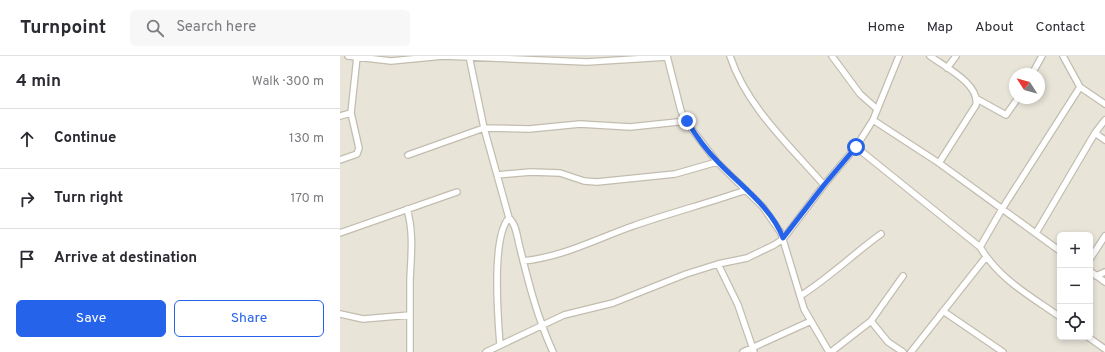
<!DOCTYPE html>
<html lang="en">
<head>
<meta charset="utf-8">
<style>
	:root { --surface:#fff; --page:#f7f7f7; --text:#2b2b33; --muted:#7c7c81; --line:#e1e1e2; --accent:#2563eb }
	body { margin:0; font-family:Overpass,sans-serif; background:var(--page); color:var(--text) }
	.controls { position:absolute; right:12px; bottom:12px; display:grid; overflow:hidden; border-radius:6px; box-shadow:0 2px 6px #0003 }
	.controls button { width:36px; height:36px; display:grid; place-items:center; padding:0; border:0; border-bottom:1px solid var(--line); background:var(--surface); color:var(--text); font:20px sans-serif }
	.compass { position:absolute; left:669px; top:12px; width:36px; height:36px; border-radius:50%; background:var(--surface); box-shadow:0 2px 6px #0003; rotate:306deg }
	.stop { position:absolute; width:12px; height:12px; margin:-9px; border:3px solid #2563eb; border-radius:50%; background:#fff }
	.stop.end { background:#2563eb; border-color:#fff; box-shadow:0 1px 4px #0008 }
	.list { margin:0; padding:0; list-style:none }
	h2 { display:flex; justify-content:space-between; align-items:center; height:52px; margin:0; padding:0 16px; font-size:17px }
	h2 small { font-size:13px; font-weight:400; color:var(--muted) }
	.list li { display:grid; grid-template-columns:26px 1fr auto; gap:12px; align-items:center; box-sizing:border-box; height:60px; padding:0 16px; border-top:1px solid var(--line) }
	.list b { display:block; font-size:15px; white-space:nowrap }
	.list em { font-size:13px; font-style:normal; color:var(--muted) }
	.actions { display:flex; gap:8px; padding:12px 16px }
	.actions a { flex:1; padding:9px 0; border:1px solid var(--accent); border-radius:6px; text-align:center; font-size:14px; color:var(--accent) }
	.actions .main { background:var(--accent); color:#fff }
	.icon { flex:none; width:22px; height:22px; fill:none; stroke:currentColor; stroke-width:2; stroke-linecap:round; stroke-linejoin:round }
	.map { position:relative; flex:none; width:765px; height:296px; overflow:hidden }
	header { display:flex; align-items:center; gap:24px; box-sizing:border-box; height:56px; padding:0 20px; background:var(--surface); border-bottom:1px solid var(--line) }
	header strong { font-size:19px }
	nav { display:flex; gap:22px; margin-inline-start:auto; font-size:14px }
	.search { width:280px; height:36px; background:var(--page); display:flex; align-items:center; gap:10px; box-sizing:border-box; padding:0 14px; border-radius:6px; color:var(--muted); font-size:15px }
	main { display:flex }
	aside { flex:1; background:var(--surface) }
	.map>svg:first-child { display:block }
	.residential { fill:#e8e4d8; fill-rule:evenodd }
	.lines { fill:none; stroke-linecap:round; stroke-linejoin:round }
	.street-casing { stroke:#c2bdaf; stroke-width:8 }
	.street { stroke:#fff; stroke-width:5.5 }
	.route { stroke:#2563eb; stroke-width:5 }
</style>
</head>
<body>
<header>
<strong>Turnpoint</strong>
<div class="search"><svg class="icon" aria-label="search" viewBox="0 0 24 24"><circle cx="10" cy="10" r="6"/><path d="M15 15l6 6"/></svg>Search here</div>
<nav><a>Home</a><a>Map</a><a>About</a><a>Contact</a></nav>
</header>
<main>
<aside>
<h2>4 min<small>Walk · 300 m</small></h2>
<ul class="list">
<li><svg class="icon" aria-label="ahead" viewBox="0 0 24 24"><path d="M12 20V5M6 11l6-6 6 6"/></svg><div><b>Continue</b></div><em>130 m</em></li>
<li><svg class="icon" aria-label="right" viewBox="0 0 24 24"><path d="M7 20v-9h11M14 6l5 5-5 5"/></svg><div><b>Turn right</b></div><em>170 m</em></li>
<li><svg class="icon" aria-label="arrive" viewBox="0 0 24 24"><path d="M6 21V4h12l-3 4 3 4H6"/></svg><div><b>Arrive at destination</b></div></li>
</ul>
<div class="actions"><a class="main">Save</a><a>Share</a></div>
</aside>
<div class="map">
<svg width="765" height="296" viewBox="0 0 765 296">
	<rect width="100%" height="100%" fill="#f4f1e9"/>
	<path class="residential" d="M 0,0 L 765,0 L 765,296 L 0,296 ZM 675,18 L 699,18 L 699,42 L 675,42 ZM 720,179 L 750,179 L 750,281 L 720,281 Z"/>
	<g class="lines">
		<defs>
			<path id="street" d="M 8,0 L 51,5 L 103,0 L 247,6 L 327,1
				M 129,0 L 144,72 L 169,162 C 176,168 177,180 179,188 C 188,225 197,261 213,296
				M 327,0 L 341,55 L 350,71 L 377,106 L 423,151 L 441,177 L 464,253 L 489,296
				M 390,0 C 406,50 450,90 484,129
				M 492,0 L 520,38 L 537,53
				M 590,0 C 605,11 640,28 636,49 L 599,107
				M 723,0 L 740,31 L 765,48
				M 607,12 L 616,0
				M 692,18 L 702,0
				M 637,43 L 666,59 L 678,42
				M 0,60 L 11,57
				M 533,64 L 599,107 L 720,195
				M 755,77 L 765,84
				M 516,91 L 640,191 C 660,224 689,239 720,261
				M 68,99 L 144,72 L 189,73 L 240,68 L 290,71 L 347,65
				M 0,104 L 17,98 L 19,92 L 11,57 L 17,1
				M 157,119 L 191,116 L 220,117 L 244,125 L 257,126 L 335,118 L 377,106
				M 67,153 C 74,177 71,200 70,224 C 70,248 70,272 70,296
				M 0,177 L 117,136
				M 696,177 L 755,77 L 765,64
				M 640,191 L 662,153 L 740,31
				M 750,203 L 765,180
				M 183,205 C 223,201 256,183 293,170 C 330,157 369,147 406,134
				M 378,208 L 398,249 L 414,296
				M 750,215 L 765,226
				M 756,220 L 765,216
				M 460,240 C 489,222 513,198 541,178
				M 603,255 L 663,296
				M 0,258 L 23,263 L 70,259
				M 531,265 L 548,286 L 563,296
				M 748,281 L 765,293
				M 160,289 C 158,263 151,181 169,162
				M 146,296 L 224,259 L 273,247 L 346,218 L 378,208 L 407,202 L 434,189 L 443,183 L 484,129 L 516,91 L 533,64 L 559,0
				M 403,296 L 471,265
				M 491,296 L 531,265 L 563,220
				M 571,296 L 646,201"/>
		</defs>
		<use href="#street" class="street-casing"/>
		<use href="#street" class="street"/>
	</g>
	<g class="lines">
		<path class="route" d="M 347,65 C 356,80 367,95 379,107 C 401,130 432,152 443,182 L 484,129 L 516,91"/>
	</g>
</svg>
<div class="controls">
<button>+</button>
<button>−</button>
<button><svg class="icon" aria-label="locate" viewBox="0 0 24 24"><circle cx="12" cy="12" r="6"/><path d="M12 2v4M12 18v4M2 12h4M18 12h4"/></svg></button>
</div>
<svg class="compass" viewBox="-18 -18 36 36"><path d="M0-13l5 13h-10z" fill="#e53935"/><path d="M0 13l5-13h-10z" fill="#7c7c81"/></svg>
<div class="stop" style="left:516px;top:91px"></div>
<div class="stop end" style="left:347px;top:65px"></div>
</div>
</main>
</body>
</html>
